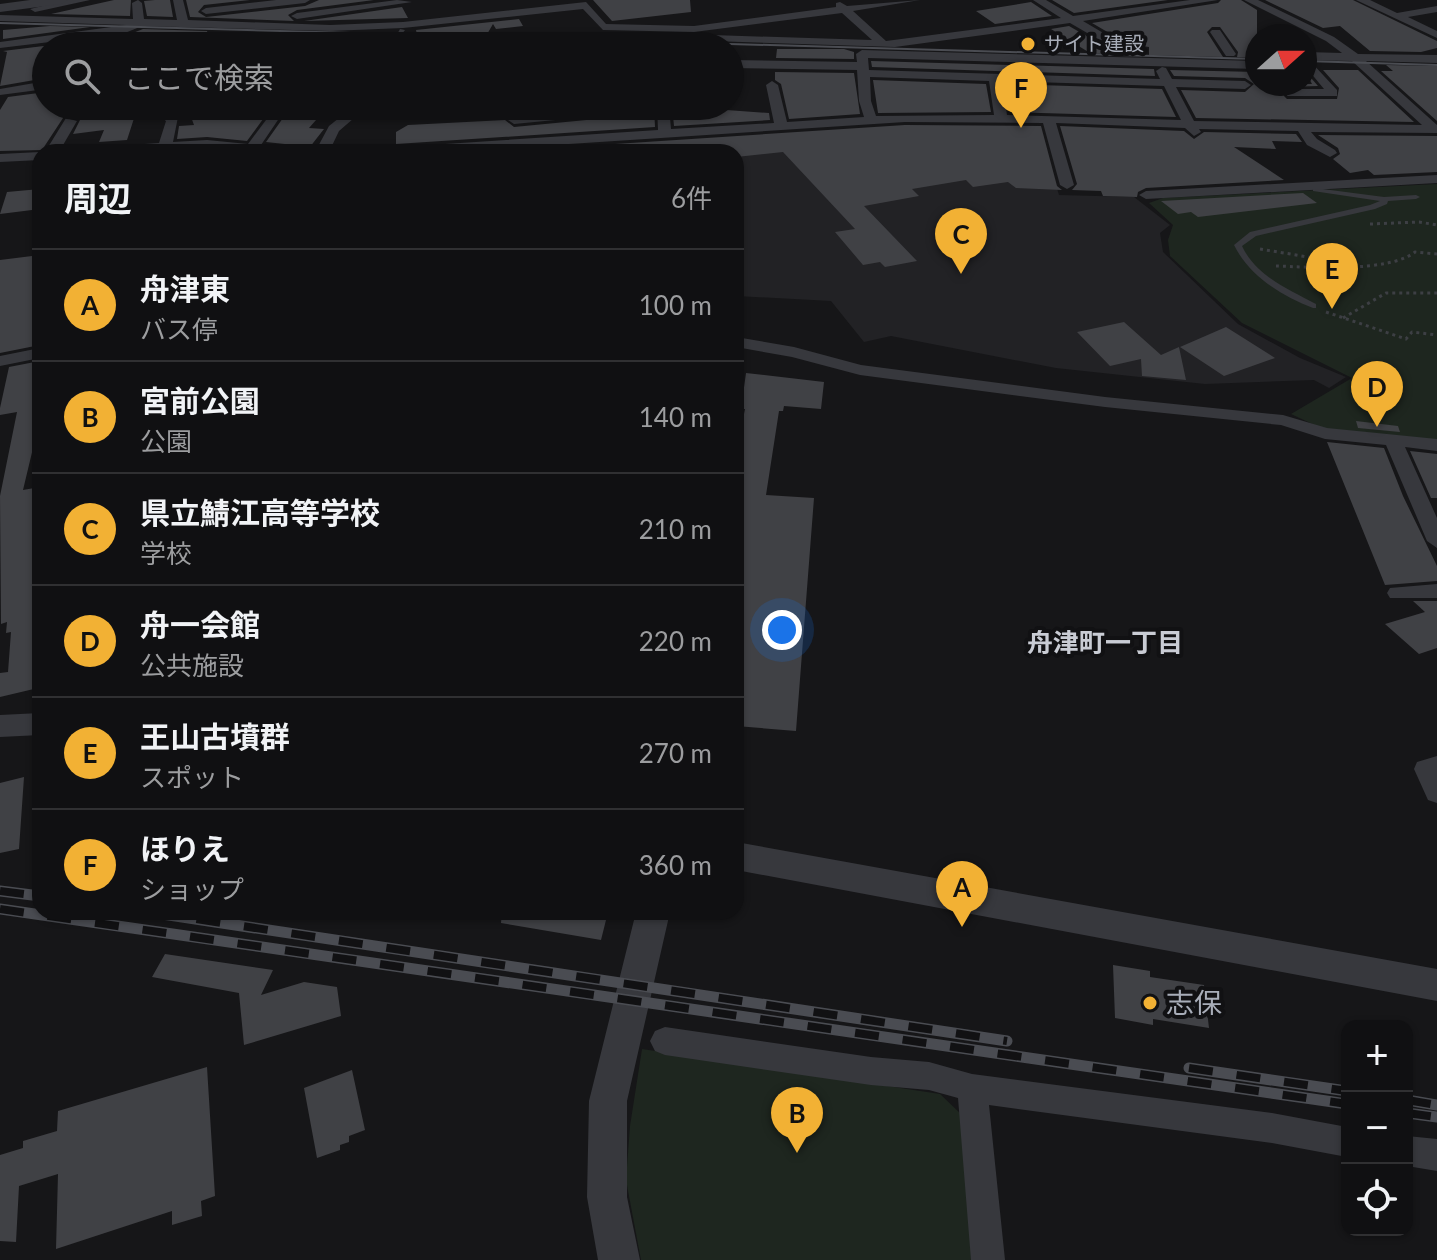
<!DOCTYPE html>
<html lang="ja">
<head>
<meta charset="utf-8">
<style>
	:root { --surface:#101012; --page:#1e1e20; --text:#f1f3f6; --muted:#9c9d9f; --line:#303032; --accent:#f2b134 }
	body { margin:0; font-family:Lato,"Noto Sans JP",sans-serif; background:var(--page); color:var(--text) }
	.controls { position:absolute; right:24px; bottom:24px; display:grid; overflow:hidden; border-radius:16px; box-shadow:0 2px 6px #0004 }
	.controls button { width:72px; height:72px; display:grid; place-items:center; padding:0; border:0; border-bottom:2px solid var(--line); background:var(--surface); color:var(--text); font:40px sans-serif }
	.compass { position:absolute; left:1245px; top:24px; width:72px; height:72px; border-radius:50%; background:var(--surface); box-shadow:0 2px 6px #0004; rotate:69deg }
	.you { position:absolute; left:782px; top:630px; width:28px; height:28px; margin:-20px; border:6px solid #fff; border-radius:50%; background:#1a73e8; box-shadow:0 0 0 12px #1a73e833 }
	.badge { display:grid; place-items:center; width:52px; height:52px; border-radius:50%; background:var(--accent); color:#111; font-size:26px; font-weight:700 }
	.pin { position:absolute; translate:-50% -66px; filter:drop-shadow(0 2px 4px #0008) }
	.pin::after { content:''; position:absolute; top:42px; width:28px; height:24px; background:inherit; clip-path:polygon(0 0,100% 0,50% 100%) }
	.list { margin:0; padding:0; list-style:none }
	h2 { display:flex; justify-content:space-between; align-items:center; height:104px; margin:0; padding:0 32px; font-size:34px }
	h2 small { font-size:26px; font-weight:400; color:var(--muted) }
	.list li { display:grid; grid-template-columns:52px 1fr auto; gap:24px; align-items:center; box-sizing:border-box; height:112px; padding:0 32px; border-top:2px solid var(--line) }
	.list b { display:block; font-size:30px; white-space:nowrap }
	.list p { margin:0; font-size:26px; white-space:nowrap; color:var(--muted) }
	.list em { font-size:26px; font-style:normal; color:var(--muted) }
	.icon { flex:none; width:44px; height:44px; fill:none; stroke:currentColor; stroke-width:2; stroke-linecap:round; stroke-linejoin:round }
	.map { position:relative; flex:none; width:1437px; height:1260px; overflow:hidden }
	.search { position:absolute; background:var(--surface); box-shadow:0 2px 6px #0004; left:32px; top:32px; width:712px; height:88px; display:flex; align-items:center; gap:20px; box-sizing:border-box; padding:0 28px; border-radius:44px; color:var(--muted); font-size:30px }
	.panel { position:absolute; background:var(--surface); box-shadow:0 2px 6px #0004; left:32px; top:144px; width:712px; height:776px; border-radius:24px }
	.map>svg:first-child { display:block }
	.built { fill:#222225 }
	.green { fill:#1e261f }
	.building { fill:#404145 }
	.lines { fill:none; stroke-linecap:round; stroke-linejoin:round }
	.path { stroke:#3d3f44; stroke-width:3; stroke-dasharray:3 4; stroke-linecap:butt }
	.service { fill:#37383d; fill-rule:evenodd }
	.minor { fill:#37383d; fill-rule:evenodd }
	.tertiary { fill:#37383d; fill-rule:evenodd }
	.tram { stroke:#4a4c52; stroke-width:2 }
	.rail-casing { stroke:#4a4c52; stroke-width:11 }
	.rail { stroke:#111113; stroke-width:8; stroke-dasharray:24; stroke-linecap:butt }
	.poi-dot { fill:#f2b134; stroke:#111113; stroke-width:3 }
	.labels { text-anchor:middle; stroke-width:8; stroke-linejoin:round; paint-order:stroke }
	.far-poi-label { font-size:20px; fill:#a8adb8; stroke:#111113; text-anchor:start }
	.neighbourhood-label { font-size:26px; font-weight:bold; fill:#c9ccd4; stroke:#111113 }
	.near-poi-label { font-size:28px; fill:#a8adb8; stroke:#111113; text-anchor:start }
</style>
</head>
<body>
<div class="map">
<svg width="1437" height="1260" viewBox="0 0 1437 1260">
	<rect width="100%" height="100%" fill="#161618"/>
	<path class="built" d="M 1041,136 L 1059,195 L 1134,197 L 1170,225 L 1160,233 L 1163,252 L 1238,324 L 1300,358 L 1346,377 L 1329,388 L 1314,380 L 1205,384 L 1056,368 L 891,336 L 864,342 L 831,301 L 736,296 L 736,152 L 676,152 Z"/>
	<path class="green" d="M 1437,184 L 1437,441 L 1321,428 L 1291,414 L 1352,378 L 1242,323 L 1170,256 L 1168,240 L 1173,225 L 1149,203 L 1163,198 Z
		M 642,1049 L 940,1094 L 962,1115 L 976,1260 L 641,1260 L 626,1180 L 630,1126 Z"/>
	<path class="building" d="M 114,0 L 131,0 L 130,16 L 51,14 Z
		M 155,0 L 170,0 L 173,17 L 147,16 L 144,1 Z
		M 186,0 L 250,0 L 204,5 L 198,12 L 206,17 L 305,6 L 319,0 L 374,0 L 297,10 L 288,15 L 294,21 L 190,17 Z
		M 593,0 L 690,0 L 691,12 L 612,21 Z
		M 1052,0 L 1168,0 L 1074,13 Z
		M 1221,0 L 1241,0 L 1257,10 L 1257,58 L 1237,57 L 1238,52 L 1220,27 L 1212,27 L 1207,32 L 1223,57 L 1149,55 L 1149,47 L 1128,44 L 1092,23 L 1218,3 Z
		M 1265,0 L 1353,0 L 1437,41 L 1437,48 L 1421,52 L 1370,51 L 1340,26 L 1323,28 Z
		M 1031,2 L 1052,16 L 995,24 L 976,11 Z
		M 402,7 L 408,18 L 304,21 Z
		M 519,19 L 523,26 L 496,29 L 493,24 L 486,36 L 417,35 L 416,30 Z
		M 50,26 L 90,27 L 3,39 L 3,30 Z
		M 1069,26 L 1118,54 L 1090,53 L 1051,29 Z
		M 143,29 L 207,31 L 210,41 L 158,46 L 46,46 L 46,78 L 0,86 L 7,52 L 3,51 L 125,36 Z
		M 777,49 L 844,49 L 854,52 L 854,59 L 776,58 Z
		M 871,61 L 1154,69 L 1155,76 L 872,67 Z
		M 1386,65 L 1437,66 L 1437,121 L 1381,71 L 1393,71 Z
		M 1170,70 L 1257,72 L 1257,84 L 1312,84 L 1305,71 L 1318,86 L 1286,87 L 1284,96 L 1287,99 L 1337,99 L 1339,88 L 1323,70 L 1358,70 L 1414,122 L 1196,118 L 1181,90 L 1245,92 L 1254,84 L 1245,78 L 1174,76 Z
		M 775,72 L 854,73 L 860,114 L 789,119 L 781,84 L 775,80 Z
		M 873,80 L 986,84 L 991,112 L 878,113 Z
		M 1005,84 L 1162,89 L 1176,117 L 1010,112 Z
		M 46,92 L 46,106 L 138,106 L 127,140 L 99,142 L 104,130 L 73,134 L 80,120 L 65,115 L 42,150 L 0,151 L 0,110 L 8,97 Z
		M 187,106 L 265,106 L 266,115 L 247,141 L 207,137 L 177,139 L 179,126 L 194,125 Z
		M 649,106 L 654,106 L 655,127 L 396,144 L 396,132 L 408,125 L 505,120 L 514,127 L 638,115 L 650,112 Z
		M 672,106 L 769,113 L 770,120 L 674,126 Z
		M 303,109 L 324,111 L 309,128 L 324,129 L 306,152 L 294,145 L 266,142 L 283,118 L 300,116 Z
		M 905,125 L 1041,126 L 1057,186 L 1062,190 L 1016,188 L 1008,182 L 973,187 L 966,180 L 912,189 L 919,196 L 864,206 L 917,261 L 885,267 L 880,262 L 863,265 L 835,232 L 855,229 L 783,152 L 736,157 L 736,152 L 648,152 L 648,148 L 606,152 L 491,152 Z
		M 1060,126 L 1184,131 L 1194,139 L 1204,132 L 1296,134 L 1302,142 L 1272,141 L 1276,149 L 1234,147 L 1284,180 L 1146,188 L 1138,192 L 1137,197 L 1103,196 L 1101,191 L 1072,190 L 1077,184 Z
		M 1318,135 L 1437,136 L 1437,172 L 1374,175 L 1368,170 L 1350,173 L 1333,159 L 1340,154 L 1338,148 Z
		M 40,189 L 40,209 L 0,214 L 7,192 Z
		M 1303,193 L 1317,203 L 1198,217 L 1191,212 L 1178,214 L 1161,201 Z
		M 40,255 L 40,345 L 0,353 L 0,260 Z
		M 1124,322 L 1161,355 L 1179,347 L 1186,380 L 1142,376 L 1141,359 L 1110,366 L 1077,332 Z
		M 1226,327 L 1275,358 L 1224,376 L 1180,347 Z
		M 40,361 L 40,443 L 34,444 L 23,490 L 40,487 L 38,688 L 0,697 L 0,673 L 8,672 L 11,632 L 6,633 L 7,622 L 1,624 L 0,496 L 17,412 L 0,415 L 0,408 L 9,367 Z
		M 746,373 L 824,382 L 821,409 L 784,406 L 783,411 L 779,411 L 766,495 L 814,498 L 796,731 L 736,726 L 736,454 L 745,409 L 741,409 Z
		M 1356,421 L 1398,426 L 1400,432 L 1358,428 Z
		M 1327,442 L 1384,448 L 1403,496 L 1437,566 L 1437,581 L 1385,585 Z
		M 1410,451 L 1437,454 L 1437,498 L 1431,498 Z
		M 1413,601 L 1437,601 L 1437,648 L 1419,654 L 1385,624 L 1425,612 Z
		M 24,777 L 19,849 L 0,853 L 0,783 Z
		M 502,912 L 608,912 L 601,940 L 501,923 Z
		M 165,954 L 273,970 L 261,995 L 304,982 L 337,987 L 341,1016 L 244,1045 L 239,993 L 152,977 Z
		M 1113,965 L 1150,971 L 1150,977 L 1204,985 L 1209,1028 L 1153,1019 L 1153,1025 L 1115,1018 Z
		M 207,1067 L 215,1196 L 201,1201 L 202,1216 L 172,1225 L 172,1211 L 56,1249 L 58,1174 L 19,1186 L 16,1242 L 0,1241 L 0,1155 L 23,1148 L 23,1141 L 57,1131 L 58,1111 Z
		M 352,1070 L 365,1130 L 349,1136 L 349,1142 L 340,1145 L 340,1150 L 317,1158 L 304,1088 Z"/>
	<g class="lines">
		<path class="path" d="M 1370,224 L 1419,222 L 1437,225
			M 1260,249 L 1326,260 L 1344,267
			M 1276,266 C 1310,267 1388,273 1415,252 L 1437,254
			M 1326,312 L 1406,339 L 1412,332 L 1437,335
			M 1343,318 L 1386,293 L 1437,293"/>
		<path class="service" d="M 400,29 L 405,30 L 399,38 L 395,38 Z
			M 1315,188 L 1384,197 L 1416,195 L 1420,197 L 1416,199 L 1388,201 L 1387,204 L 1375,209 L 1256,236 L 1242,246 C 1256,276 1288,289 1316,304 L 1316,308 L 1313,308 C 1282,296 1249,276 1234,245 L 1250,232 L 1370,205 L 1380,201 L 1313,191 L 1313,189 Z"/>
		<path class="minor" d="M 67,0 L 90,0 L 35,12 L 30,9 Z
			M 138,0 L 142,3 L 144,19 L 177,20 L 173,0 L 183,0 L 188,20 L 330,25 L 403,22 L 586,2 L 606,24 L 694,26 L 836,7 L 836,3 L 840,2 L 847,6 L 920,0 L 853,11 L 886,41 L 1061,18 L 1033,0 L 1046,0 L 1073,16 L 1190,0 L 1218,0 L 1083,21 L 1127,47 L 1147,49 L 1147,53 L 1120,52 L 1070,23 L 895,47 L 712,41 L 706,38 L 712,35 L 872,40 L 842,13 L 694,32 L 603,30 L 583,9 L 403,28 L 330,31 L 142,26 L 125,33 L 0,48 L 0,42 L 126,25 L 0,21 L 0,15 L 133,19 L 132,3 Z
			M 276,0 L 310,0 L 305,3 L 206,14 L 201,11 L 206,8 Z
			M 397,0 L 412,2 L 297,19 L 291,16 L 297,13 Z
			M 1244,0 L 1258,0 L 1334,37 L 1358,54 L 1437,55 L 1437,63 L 1366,61 L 1437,125 L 1437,133 L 1311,132 L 1317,139 L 1335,150 L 1337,153 L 1330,157 L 1307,145 L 1298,131 L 1199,129 L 1201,132 L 1194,136 L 1185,128 L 1056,123 L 1074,185 L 1067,189 L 1060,185 L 1043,123 L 905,122 L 445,152 L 377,152 L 384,148 L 658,130 L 657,106 L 669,106 L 671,129 L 774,123 L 766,85 L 772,81 L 778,85 L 787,122 L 864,117 L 859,101 L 857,70 L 730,68 L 730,60 L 857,62 L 856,54 L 862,50 L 1257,61 L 1257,69 L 868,58 L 869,70 L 1160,79 L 1156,71 L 1162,67 L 1166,68 L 1172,79 L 1245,81 L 1251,85 L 1245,89 L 1176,87 L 1194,121 L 1422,125 L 1352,61 L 1305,60 L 1305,52 L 1342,53 L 1326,41 ZM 870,77 L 989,81 L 994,115 L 876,116 L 871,101 ZM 1002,81 L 1164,86 L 1181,120 L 1007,115 Z
			M 1356,0 L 1370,0 L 1397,13 L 1437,6 L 1437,12 L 1408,17 L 1437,31 L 1437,38 Z
			M 1212,30 L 1220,30 L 1236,54 L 1234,56 L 1226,56 L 1210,32 Z
			M 396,38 L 534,40 L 540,43 L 536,46 L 392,43 L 390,41 Z
			M 1311,62 L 1337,90 L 1337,96 L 1287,96 L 1287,90 L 1291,89 L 1324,89 L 1305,66 Z
			M 46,81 L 46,89 L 0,95 L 0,89 Z
			M 144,106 L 159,106 L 178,117 L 173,142 L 207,140 L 248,144 L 269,116 L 271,106 L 300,107 L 300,113 L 282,114 L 261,145 L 294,148 L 301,152 L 207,148 L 79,152 L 86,148 L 159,143 L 166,121 Z
			M 354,106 L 368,106 L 339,131 L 329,152 L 315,152 L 329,126 Z
			M 619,106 L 644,108 L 638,112 L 514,124 L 508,120 L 514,116 Z
			M 66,118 L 77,121 L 59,152 L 45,152 Z
			M 40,152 L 40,160 L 0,162 L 0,154 Z
			M 1437,175 L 1437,183 L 1146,199 L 1139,195 L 1146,191 Z
			M 736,337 L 794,347 L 861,365 L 1105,397 L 1283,415 L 1327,428 L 1437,439 L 1437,451 L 1405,447 L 1437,518 L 1437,548 L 1427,541 L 1386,445 L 1325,439 L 1281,425 L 1105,407 L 860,375 L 792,357 L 736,347 Z
			M 40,348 L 40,358 L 0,366 L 0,356 Z
			M 1437,584 L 1437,598 L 1390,598 L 1387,593 L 1390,588 Z
			M 1437,756 L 1437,803 L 1428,800 L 1414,769 L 1417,762 Z
			M 665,1027 L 871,1057 L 929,1062 L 972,1074 L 1272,1113 L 1347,1127 L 1347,1157 L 1272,1143 L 989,1105 L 1005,1260 L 971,1260 L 958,1098 L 929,1090 L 871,1085 L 665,1055 L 655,1051 L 650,1041 L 655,1031 Z
			M 1407,1136 L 1437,1139 L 1437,1171 L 1407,1166 Z"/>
		<path class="tertiary" d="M 30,0 L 68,0 L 61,4 L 0,12 L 0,4 Z
			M 40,713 L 40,735 L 0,737 L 0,715 Z
			M 736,842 L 1437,969 L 1437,1001 L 736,870 Z
			M 636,912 L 670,912 L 627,1101 L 627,1197 L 640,1260 L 598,1260 L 587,1197 L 589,1101 Z"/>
		<path class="tram" d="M 0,23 L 1257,59
			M 1305,61 L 1437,65"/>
		<defs>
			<path id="rail" d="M 0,891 L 40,896
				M 0,909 L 1347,1104
				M 149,912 L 1007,1041
				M 1189,1068 L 1347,1091
				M 1407,1100 L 1437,1105
				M 1407,1113 L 1437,1117"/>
		</defs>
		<use href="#rail" class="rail-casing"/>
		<use href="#rail" class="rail"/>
	</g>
	<g class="poi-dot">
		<circle cx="1028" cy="44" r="8"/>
		<circle cx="1150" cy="1003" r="8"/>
	</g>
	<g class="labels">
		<g class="far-poi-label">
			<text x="1044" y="51">サイト建設</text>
		</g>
		<g class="neighbourhood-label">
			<text x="1105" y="652">舟津町一丁目</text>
		</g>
		<g class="near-poi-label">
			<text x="1166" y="1013">志保</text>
		</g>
	</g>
</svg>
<div class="controls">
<button>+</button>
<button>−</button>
<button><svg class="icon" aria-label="locate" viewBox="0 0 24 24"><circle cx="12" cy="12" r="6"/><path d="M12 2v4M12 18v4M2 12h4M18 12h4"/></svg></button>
</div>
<svg class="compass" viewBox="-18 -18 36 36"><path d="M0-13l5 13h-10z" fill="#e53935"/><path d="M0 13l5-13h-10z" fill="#9c9d9f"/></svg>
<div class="you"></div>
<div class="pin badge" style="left:962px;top:927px">A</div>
<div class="pin badge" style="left:797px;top:1153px">B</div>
<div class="pin badge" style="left:961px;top:274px">C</div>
<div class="pin badge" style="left:1377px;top:427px">D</div>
<div class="pin badge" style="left:1332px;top:309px">E</div>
<div class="pin badge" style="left:1021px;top:128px">F</div>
<div class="search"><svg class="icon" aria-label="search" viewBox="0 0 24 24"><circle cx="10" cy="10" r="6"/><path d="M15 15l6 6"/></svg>ここで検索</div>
<section class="panel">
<h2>周辺<small>6件</small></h2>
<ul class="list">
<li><span class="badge">A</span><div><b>舟津東</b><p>バス停</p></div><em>100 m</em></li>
<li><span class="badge">B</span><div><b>宮前公園</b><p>公園</p></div><em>140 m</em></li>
<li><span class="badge">C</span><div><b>県立鯖江高等学校</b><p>学校</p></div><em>210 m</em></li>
<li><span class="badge">D</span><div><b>舟一会館</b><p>公共施設</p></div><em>220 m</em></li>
<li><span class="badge">E</span><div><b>王山古墳群</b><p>スポット</p></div><em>270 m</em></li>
<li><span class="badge">F</span><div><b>ほりえ</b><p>ショップ</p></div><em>360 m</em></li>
</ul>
</section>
</div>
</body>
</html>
